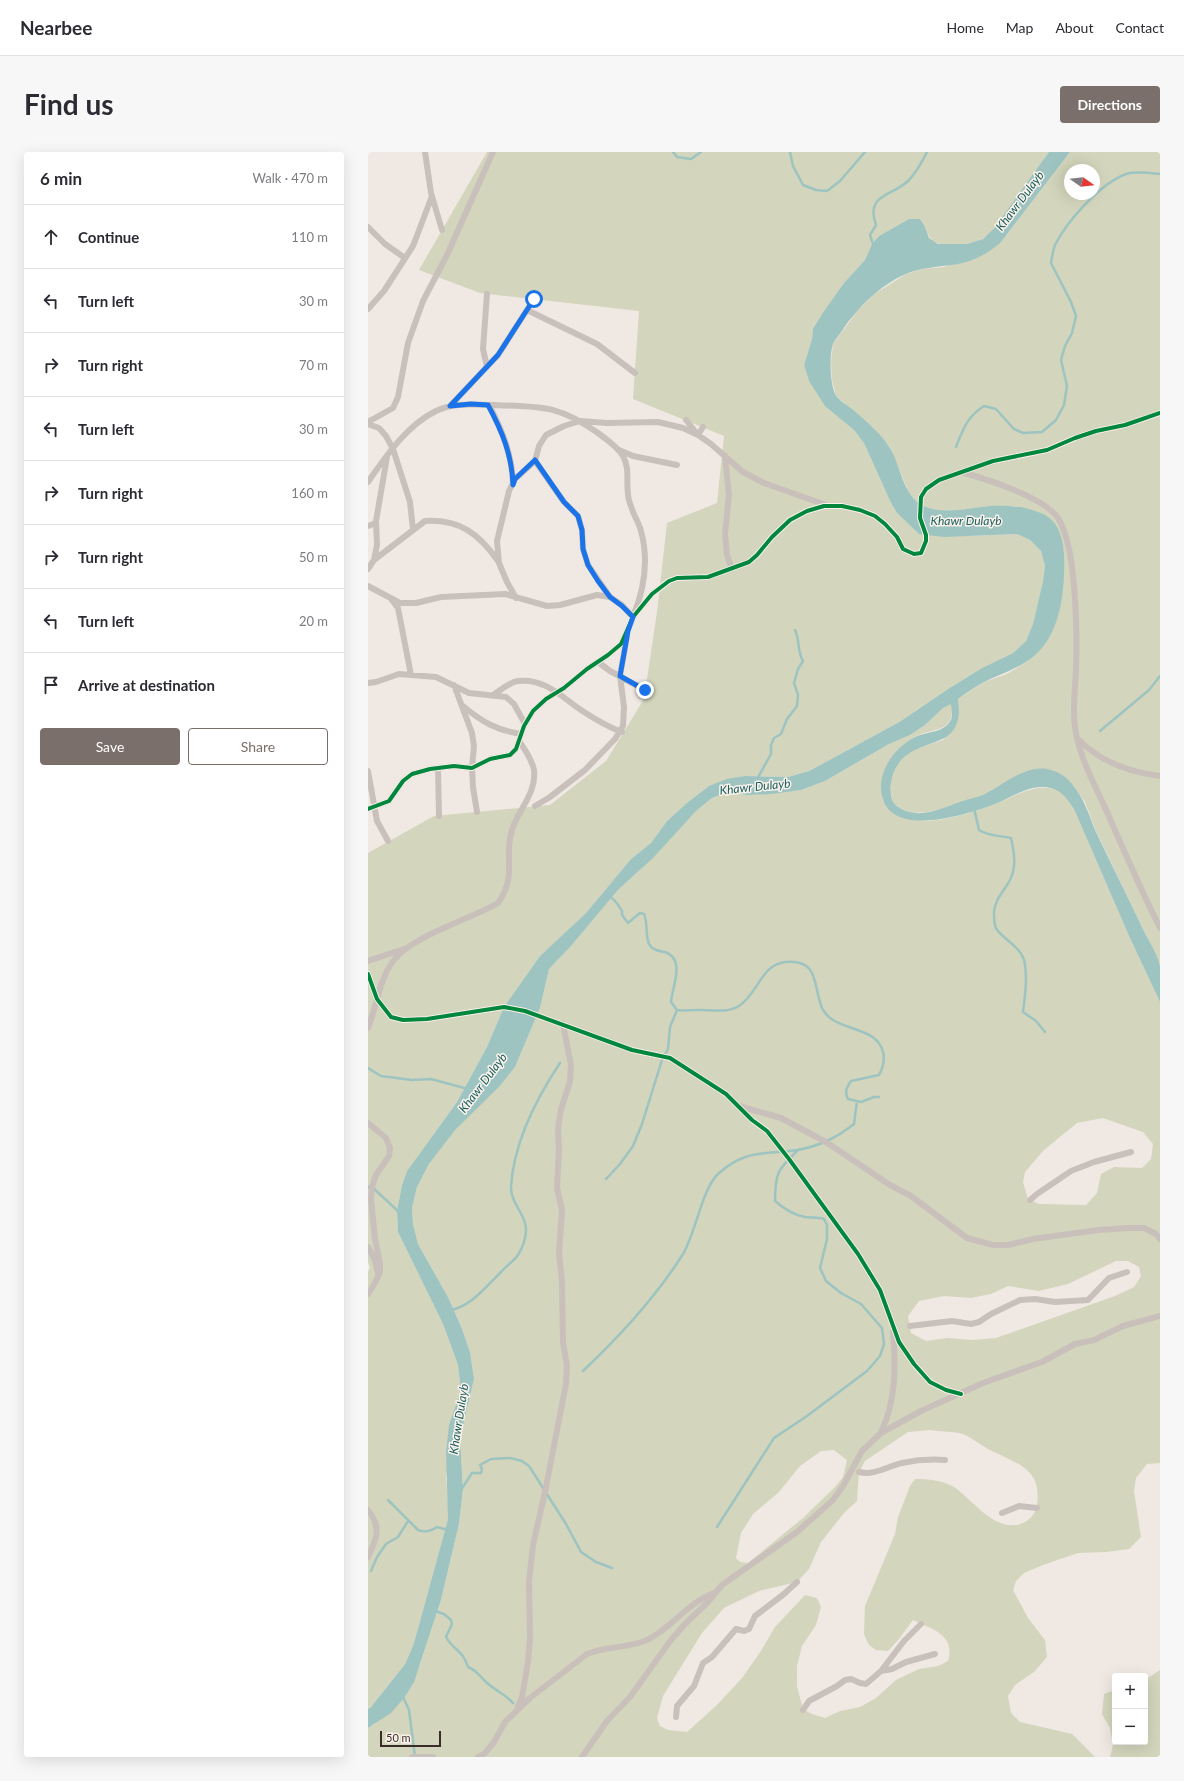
<!DOCTYPE html>
<html lang="en">
<head>
<meta charset="utf-8">
<style>
	:root { --surface:#fff; --page:#f7f7f7; --text:#2b2b33; --muted:#7c7c81; --line:#e1e1e2; --accent:#7a6f6a }
	body { margin:0; font-family:Lato,sans-serif; background:var(--page); color:var(--text) }
	.controls { position:absolute; right:12px; bottom:12px; display:grid; overflow:hidden; border-radius:4px; box-shadow:0 4px 16px #0002 }
	.controls button { width:36px; height:36px; display:grid; place-items:center; padding:0; border:0; border-bottom:1px solid var(--line); background:var(--surface); color:var(--text); font:20px sans-serif }
	.compass { position:absolute; left:696px; top:12px; width:36px; height:36px; border-radius:50%; background:var(--surface); box-shadow:0 4px 16px #0002; rotate:104deg }
	.scale { position:absolute; left:12px; bottom:10px; width:61px; box-sizing:border-box; padding-left:4px; border:2px solid #3a2d29; border-top:0; font-size:11px; line-height:14px; white-space:nowrap; color:#3a2d29; -webkit-text-stroke:3px #fbf2eb; paint-order:stroke }
	.stop { position:absolute; width:12px; height:12px; margin:-9px; border:3px solid #1a73e8; border-radius:50%; background:#fff }
	.stop.end { background:#1a73e8; border-color:#fff; box-shadow:0 1px 4px #0008 }
	.list { margin:0; padding:0; list-style:none }
	h2 { display:flex; justify-content:space-between; align-items:center; height:52px; margin:0; padding:0 16px; font-size:17px }
	h2 small { font-size:13px; font-weight:400; color:var(--muted) }
	.list li { display:grid; grid-template-columns:26px 1fr auto; gap:12px; align-items:center; box-sizing:border-box; height:64px; padding:0 16px; border-top:1px solid var(--line) }
	.list b { display:block; font-size:15px; white-space:nowrap }
	.list em { font-size:13px; font-style:normal; color:var(--muted) }
	.actions { display:flex; gap:8px; padding:12px 16px }
	.actions a { flex:1; padding:9px 0; border:1px solid var(--accent); border-radius:4px; text-align:center; font-size:14px; color:var(--accent) }
	.actions .main { background:var(--accent); color:#fff }
	.icon { flex:none; width:22px; height:22px; fill:none; stroke:currentColor; stroke-width:2; stroke-linecap:round; stroke-linejoin:round }
	.map { position:relative; flex:none; width:792px; height:1605px; overflow:hidden; border-radius:4px }
	header { display:flex; align-items:center; gap:24px; box-sizing:border-box; height:56px; padding:0 20px; background:var(--surface); border-bottom:1px solid var(--line) }
	header strong { font-size:19px }
	nav { display:flex; gap:22px; margin-inline-start:auto; font-size:14px }
	.intro { display:flex; align-items:center; justify-content:space-between; box-sizing:border-box; height:96px; padding:0 24px }
	h1 { margin:0; font-size:28px }
	.button { padding:10px 18px; border-radius:4px; background:var(--accent); color:#fff; font-size:14px; font-weight:700 }
	main { display:flex; gap:24px; padding:0 24px }
	aside { flex:1; background:var(--surface); border-radius:4px; box-shadow:0 4px 16px #0002 }
	.map>svg:first-child { display:block }
	.green { fill:#d3d5bc; fill-rule:evenodd }
	.water { fill:#9dc4c1 }
	.lines { fill:none; stroke-linecap:round; stroke-linejoin:round }
	.stream { stroke:#9dc4c1; stroke-width:2.5 }
	.minor { stroke:#c9c0bb; stroke-width:6 }
	.cycleway-casing { stroke:#fbf2eb; stroke-width:6 }
	.cycleway { stroke:#00873e; stroke-width:4 }
	.route { stroke:#1a73e8; stroke-width:5 }
	.labels { text-anchor:middle; stroke-width:3; stroke-linejoin:round; paint-order:stroke }
	.water-label { font-size:12px; font-style:italic; fill:#1a605e; stroke:#fbf2eb }
</style>
</head>
<body>
<header>
<strong>Nearbee</strong>
<nav><a>Home</a><a>Map</a><a>About</a><a>Contact</a></nav>
</header>
<div class="intro"><h1>Find us</h1><a class="button">Directions</a></div>
<main>
<aside>
<h2>6 min<small>Walk · 470 m</small></h2>
<ul class="list">
<li><svg class="icon" aria-label="ahead" viewBox="0 0 24 24"><path d="M12 20V5M6 11l6-6 6 6"/></svg><div><b>Continue</b></div><em>110 m</em></li>
<li><svg class="icon" aria-label="left" viewBox="0 0 24 24"><path d="M17 20v-9H6M10 6l-5 5 5 5"/></svg><div><b>Turn left</b></div><em>30 m</em></li>
<li><svg class="icon" aria-label="right" viewBox="0 0 24 24"><path d="M7 20v-9h11M14 6l5 5-5 5"/></svg><div><b>Turn right</b></div><em>70 m</em></li>
<li><svg class="icon" aria-label="left" viewBox="0 0 24 24"><path d="M17 20v-9H6M10 6l-5 5 5 5"/></svg><div><b>Turn left</b></div><em>30 m</em></li>
<li><svg class="icon" aria-label="right" viewBox="0 0 24 24"><path d="M7 20v-9h11M14 6l5 5-5 5"/></svg><div><b>Turn right</b></div><em>160 m</em></li>
<li><svg class="icon" aria-label="right" viewBox="0 0 24 24"><path d="M7 20v-9h11M14 6l5 5-5 5"/></svg><div><b>Turn right</b></div><em>50 m</em></li>
<li><svg class="icon" aria-label="left" viewBox="0 0 24 24"><path d="M17 20v-9H6M10 6l-5 5 5 5"/></svg><div><b>Turn left</b></div><em>20 m</em></li>
<li><svg class="icon" aria-label="arrive" viewBox="0 0 24 24"><path d="M6 21V4h12l-3 4 3 4H6"/></svg><div><b>Arrive at destination</b></div></li>
</ul>
<div class="actions"><a class="main">Save</a><a>Share</a></div>
</aside>
<div class="map">
<svg width="792" height="1605" viewBox="0 0 792 1605">
	<rect width="100%" height="100%" fill="#f0e9e3"/>
	<path class="green" d="M 119,0 L 681,0 C 671,16 627,80 614,87 C 604,92 592,93 581,93 C 566,92 562,89 557,75 L 541,67 L 511,84 L 504,92 L 497,108 L 476,131 L 445,175 L 444,187 L 436,213 L 441,229 L 472,266 L 486,278 L 496,291 L 523,351 L 529,361 L 551,382 L 603,384 L 649,382 L 662,388 L 673,399 L 677,414 L 675,429 L 665,472 L 658,489 L 645,501 L 614,516 L 580,537 L 533,569 L 469,604 L 441,619 L 420,625 L 377,624 L 341,634 L 320,650 L 299,669 L 283,691 L 263,707 L 218,761 L 172,804 L 136,855 L 119,895 L 89,950 L 39,1019 L 34,1033 L 29,1059 L 30,1080 L 75,1172 L 90,1213 L 93,1239 L 89,1251 L 78,1326 L 80,1347 L 80,1367 L 51,1473 L 45,1494 L 37,1512 L 3,1555 L 0,1557 L 0,1120 L 2,1115 L 0,1110 L 0,701 L 66,664 L 182,653 L 238,609 L 276,547 L 289,460 L 299,371 L 349,351 L 356,284 L 265,247 L 271,159 L 112,141 L 51,118 Z
		M 702,0 L 792,0 L 792,812 L 728,679 L 717,650 L 705,633 L 651,623 L 614,644 L 577,656 L 559,660 L 543,661 L 534,657 L 525,651 L 523,641 L 523,629 L 527,617 L 533,607 L 543,599 L 575,588 L 588,572 L 591,555 L 590,547 L 616,530 L 639,522 L 660,509 L 696,422 L 649,354 L 621,354 L 585,359 L 569,358 L 556,354 L 548,349 L 541,341 L 522,295 L 506,276 L 468,244 L 464,228 L 463,210 L 465,192 L 491,157 L 508,141 L 538,122 L 554,117 L 576,115 L 633,90 ZM 702,18 L 726,18 L 726,42 L 702,42 Z
		M 584,551 C 586,581 569,575 548,584 C 540,588 533,595 527,602 L 519,656 C 529,660 549,669 559,669 C 578,668 604,661 622,654 C 644,647 667,628 691,639 C 698,642 702,651 706,657 L 761,784 L 792,850 L 792,1311 L 779,1312 L 768,1326 L 766,1339 L 773,1385 L 761,1397 L 738,1400 L 710,1401 L 675,1413 L 656,1421 L 648,1429 L 645,1438 L 660,1466 L 677,1488 L 679,1505 L 666,1520 L 647,1533 L 640,1544 L 643,1561 L 652,1570 L 704,1582 L 727,1605 L 0,1605 L 0,1576 L 7,1572 L 51,1515 L 73,1448 L 91,1372 L 95,1337 L 92,1286 L 106,1227 L 102,1200 L 94,1177 L 81,1147 L 50,1092 L 45,1072 L 44,1056 L 49,1035 L 61,1012 L 87,977 L 131,935 L 147,915 L 172,856 L 181,817 L 203,794 L 250,738 L 269,721 L 328,659 L 344,646 L 360,640 L 379,643 L 433,638 L 457,629 L 521,592 L 542,583 L 557,573 L 575,556 ZM 735,966 L 775,980 L 785,992 L 783,1007 L 774,1016 L 746,1015 L 733,1022 L 729,1041 L 718,1053 L 671,1052 L 660,1047 L 655,1030 L 657,1020 L 676,998 L 709,971 ZM 748,1109 L 760,1109 L 771,1115 L 773,1124 L 766,1135 L 747,1144 L 628,1186 L 604,1188 L 579,1186 L 558,1189 L 543,1181 L 540,1164 L 551,1149 L 576,1144 L 603,1146 L 623,1142 L 640,1134 L 671,1139 L 700,1132 ZM 562,1278 C 572,1280 585,1279 595,1282 C 603,1285 615,1295 624,1299 C 650,1312 674,1317 669,1353 C 668,1363 659,1371 649,1373 C 624,1377 604,1347 586,1335 C 574,1328 560,1327 547,1327 L 542,1334 L 530,1365 L 527,1382 L 497,1454 L 496,1482 L 501,1493 L 508,1498 L 520,1499 L 531,1487 L 545,1468 C 564,1477 588,1483 580,1509 L 570,1514 L 551,1517 L 528,1528 L 508,1546 L 492,1555 L 472,1559 L 457,1566 L 444,1562 L 435,1557 L 429,1534 L 429,1514 L 434,1494 L 448,1473 L 453,1455 L 449,1446 L 437,1443 L 407,1475 L 393,1499 L 374,1526 L 349,1553 L 319,1580 L 300,1578 L 292,1574 L 289,1566 L 295,1544 L 334,1481 L 356,1456 L 391,1439 L 429,1430 L 441,1417 L 453,1390 L 476,1361 L 489,1349 L 491,1320 L 497,1309 L 540,1280 ZM 466,1298 L 479,1308 L 475,1325 L 467,1335 L 435,1366 L 380,1411 L 372,1410 L 368,1406 L 373,1381 L 385,1362 L 411,1340 L 432,1314 L 453,1299 Z
		M 792,1518 L 792,1605 L 742,1605 L 745,1593 L 742,1576 L 734,1562 L 736,1542 L 747,1538 L 747,1590 L 777,1590 L 777,1528 Z"/>
	<path class="water" d="M 681,0 L 702,0 L 633,90 C 604,115 589,111 554,117 C 522,123 491,153 474,179 C 471,183 467,188 465,192 C 461,204 462,230 467,242 C 470,248 479,253 484,257 C 497,268 513,281 522,296 C 533,314 535,345 556,354 C 577,363 600,356 621,354 C 638,353 655,354 670,360 C 690,366 695,385 696,403 C 697,441 693,488 658,510 C 643,519 630,523 616,530 C 607,535 598,541 590,547 C 599,608 537,577 524,626 C 522,633 522,643 525,650 C 526,652 529,654 532,656 C 551,669 579,654 598,648 C 604,646 610,645 615,643 C 634,634 656,613 679,617 C 689,619 698,624 704,632 C 716,646 721,663 728,680 C 743,712 759,743 774,775 C 778,784 791,805 792,814 C 792,825 792,838 792,850 L 761,784 L 706,657 C 698,645 692,636 676,635 C 657,634 640,648 622,654 C 597,663 526,685 515,647 C 507,623 525,596 547,585 C 556,580 570,581 578,574 C 586,568 584,560 583,552 L 575,556 L 557,573 L 542,583 L 521,592 L 457,629 L 433,638 L 403,642 L 379,643 L 360,640 L 344,646 L 328,659 L 285,706 L 250,738 L 203,794 L 181,817 L 172,856 L 147,915 L 131,935 L 87,978 L 61,1012 L 49,1035 L 44,1056 L 45,1072 L 50,1092 L 81,1147 L 94,1177 L 102,1200 L 106,1227 L 92,1286 L 95,1337 L 91,1372 L 73,1448 L 46,1530 L 36,1546 L 23,1561 L 0,1576 L 0,1557 L 3,1555 L 37,1512 L 45,1494 L 51,1473 L 80,1367 L 78,1300 L 81,1273 L 93,1239 L 90,1213 L 75,1172 L 30,1080 L 29,1059 L 34,1033 L 39,1019 L 89,950 L 119,895 L 136,855 L 172,804 L 218,761 L 263,707 L 283,691 L 299,669 L 320,650 L 341,634 L 359,627 L 377,624 L 420,625 L 441,619 L 469,604 L 533,569 L 580,537 L 614,516 L 645,501 L 658,489 L 665,472 L 675,429 L 677,414 L 673,399 L 662,388 L 649,382 L 576,385 L 551,382 L 529,361 L 523,351 L 496,291 L 486,278 L 457,254 L 441,229 L 436,213 L 444,187 L 445,176 L 456,159 L 476,131 L 497,108 L 504,92 L 511,84 L 541,67 L 552,67 L 557,75 L 561,86 L 570,92 L 599,92 L 615,87 L 628,74 Z"/>
	<g class="lines">
		<path class="stream" d="M 305,0 L 309,5 L 323,7 L 333,0
			M 422,0 L 425,14 L 435,33 L 448,38 L 459,39 L 472,29 L 497,0
			M 506,95 L 502,83 L 508,73 C 497,42 523,45 540,29 C 548,21 554,10 559,0
			M 588,295 C 595,277 599,265 616,254 L 628,257 L 646,277 L 655,281 L 674,280 L 688,268 L 696,253 L 699,234 L 693,208 L 697,194 L 704,181 L 708,164 L 703,150 L 683,111 C 684,105 685,98 687,93 C 699,69 733,31 758,22 C 769,19 781,21 792,22
			M 732,579 L 781,538 L 792,524
			M 389,627 L 403,602 L 403,593 L 406,586 L 413,582 L 419,567 L 429,554 L 430,543 L 426,531 L 430,517 L 435,509 C 429,499 432,488 427,478
			M 606,656 L 611,678 C 623,685 630,683 643,686 C 646,700 649,715 642,728 C 637,738 626,748 626,761 C 626,765 626,772 628,776 C 632,785 652,794 656,808 C 660,824 657,844 655,860 L 668,869 L 677,880
			M 241,744 C 248,748 250,753 254,759 L 254,763 L 260,771 L 272,761 L 276,762 C 280,770 277,782 281,792 C 284,798 291,799 297,800 C 318,807 304,835 303,850 L 309,858 C 315,859 321,858 327,858 C 342,857 358,862 371,854 C 390,842 393,812 418,810 C 452,807 445,835 454,856 C 466,881 508,872 515,900 C 517,908 515,916 511,923 L 483,929 C 479,935 476,940 480,947 L 493,950 L 506,945 L 511,945
			M 0,916 L 13,924 L 44,928 L 63,927 L 100,937
			M 238,1027 L 252,1012 L 265,994 L 274,972 L 294,908 L 300,897 L 302,875 L 309,858
			M 0,1035 L 4,1035 L 31,1060
			M 83,1158 C 103,1154 119,1134 133,1120 C 138,1114 146,1109 150,1103 C 155,1095 158,1086 158,1077 C 158,1062 142,1051 143,1034 C 146,990 168,947 192,911
			M 215,1219 C 252,1184 288,1145 315,1102 C 328,1080 334,1037 350,1022 C 377,997 396,1003 429,998 C 452,994 468,986 486,972 L 489,949
			M 93,1338 L 104,1321 L 113,1321 L 114,1317 L 112,1313 L 123,1307 L 142,1306 L 154,1309 L 161,1314 L 198,1372 L 213,1400 L 228,1410 L 244,1416
			M 20,1348 L 50,1378 C 57,1381 63,1379 69,1375 L 80,1378
			M 349,1375 L 406,1286 L 439,1264 L 499,1219 L 512,1204 L 516,1192 L 514,1176 L 493,1152 L 473,1141 L 458,1129 L 452,1116 L 459,1087 L 459,1073 L 456,1067 C 450,1065 444,1066 437,1065 C 426,1063 415,1056 407,1049 C 407,1021 410,1017 430,998
			M 3,1419 L 9,1405 L 18,1392 L 30,1385 L 40,1369
			M 67,1459 L 76,1462 L 83,1468 L 84,1472 L 78,1485 C 85,1498 95,1498 100,1515 C 108,1518 111,1523 117,1529 C 126,1538 137,1542 145,1551
			M 35,1545 L 41,1558 L 47,1605"/>
		<path class="minor" d="M 57,0 L 63,41 L 74,78
			M 0,75 L 17,92 L 37,106
			M 0,157 L 16,139 L 45,94 L 64,44
			M 159,158 L 229,192 L 267,221
			M 119,215 L 115,197 L 119,142
			M 121,253 C 134,278 144,302 145,331
			M 82,254 L 130,203 L 166,147
			M 318,268 L 330,283 L 335,275
			M 0,270 L 25,256 L 30,245 L 40,191 L 55,149 L 79,103 L 125,0
			M 0,272 L 11,276 L 18,284 L 25,297 L 42,350 L 45,378
			M 251,298 L 265,304 L 309,313
			M 357,304 L 361,343 L 357,382 L 359,403 L 364,417
			M 167,309 L 196,350 L 210,364 L 214,378 L 215,397 L 220,413 L 242,445
			M 593,320 C 618,327 676,345 690,366 C 709,395 709,483 708,518 C 707,543 703,566 710,590 C 716,615 729,637 739,660 C 756,699 773,738 792,776
			M 0,330 C 18,304 39,273 68,259 C 86,250 106,253 125,253 C 173,255 189,252 230,281 C 238,287 250,295 255,304 C 262,317 258,328 260,342 C 260,347 262,352 264,357 C 266,364 271,371 273,379 C 281,408 276,438 265,465 L 254,453 L 242,445 L 229,443 L 192,453 L 179,454 L 137,442 L 73,445 L 48,451 L 32,451 L 0,434
			M 0,374 L 8,371
			M 6,408 L 9,393 L 8,369 L 19,305
			M 0,417 L 6,408 L 57,369 C 92,367 111,382 130,409
			M 148,446 L 139,430 L 131,411 L 129,389 L 141,339 L 147,327 L 167,309 L 171,294 L 178,283 L 196,274 L 212,269 L 239,271 L 290,270 L 315,276 L 330,283 L 343,292 L 375,320 L 396,331 L 458,353
			M 23,447 L 30,456 L 43,523
			M 230,510 L 242,519 L 277,538
			M 0,531 L 8,530 L 31,522 L 68,525 L 101,541 L 138,545 L 146,552 L 157,572
			M 86,533 L 104,581 L 106,594 L 104,616 L 105,635 L 109,660
			M 125,543 C 132,539 141,530 150,529 C 176,526 193,544 213,558 C 225,566 240,575 254,580
			M 95,554 C 114,570 128,578 153,582
			M 710,587 C 732,610 761,620 792,624
			M 70,616 L 71,664
			M 0,619 L 9,669 L 20,689
			M 167,654 L 182,645 L 217,618 L 247,587 L 255,574 L 256,555 L 252,524 L 259,484
			M 0,657 L 21,649 L 35,629 L 44,622 L 62,617 L 86,614 L 104,616 L 122,607 L 142,603 L 148,597 L 156,574 L 165,559 L 178,547 L 196,536 L 219,517 L 240,503 L 253,492 L 265,465 L 284,442 L 301,429 L 309,426 L 340,425 L 381,410 L 389,403 L 404,385 L 422,368 L 439,359 L 456,354 L 474,354 L 492,358 L 507,364 L 517,372 L 529,385 L 535,397 L 546,402 L 553,401 L 558,389 L 558,383 L 552,366 L 553,345 L 558,337 L 571,328 L 625,309 L 679,298 L 707,286 L 728,279 L 757,273 L 792,261
			M 0,809 L 36,797
			M 0,822 L 9,847 L 23,865 L 35,868 L 59,867 L 136,855 L 157,859 L 264,898 L 302,906 L 358,942 L 384,968 L 399,979 L 421,1007 L 490,1102 L 512,1138 L 531,1190 L 546,1212 L 562,1230 L 578,1238 L 593,1242
			M 0,876 C 9,854 11,827 26,808 C 44,784 103,767 130,751 C 150,722 135,707 144,678 C 150,658 169,641 166,618 C 164,607 157,598 151,589
			M 371,954 L 413,966 L 458,990 L 522,1033 L 543,1044 L 599,1086 L 625,1093 L 640,1093 L 665,1087 L 730,1078 L 759,1076 L 776,1076 L 788,1082 L 792,1087
			M 0,971 L 18,986 L 22,996 L 21,1004 L 8,1023 L 4,1035 L 3,1047 L 7,1087 L 12,1111 L 12,1120 L 7,1131 L 0,1142
			M 662,1048 L 669,1042 L 703,1019 L 726,1010 L 763,1000
			M 0,1095 L 7,1108 L 10,1122
			M 542,1174 L 584,1169 L 603,1172 L 611,1170 L 623,1162 L 652,1148 L 667,1147 L 687,1150 L 720,1148 L 741,1126 L 759,1120
			M 513,1280 C 528,1250 528,1214 525,1180
			M 491,1320 C 506,1324 520,1314 534,1311 C 548,1308 563,1307 577,1308
			M 0,1358 C 14,1376 9,1386 0,1405
			M 634,1361 L 651,1354 L 669,1356
			M 513,1519 L 536,1489 L 553,1472
			M 149,1557 L 154,1545 L 160,1510 L 162,1485 L 161,1430 L 165,1393 L 177,1340 L 198,1232 L 199,1214 L 195,1191 L 194,1130 L 191,1100 L 194,1058 L 189,1036 L 191,998 L 190,977 L 193,957 L 202,930 L 203,913 L 195,872
			M 435,1558 L 441,1549 L 469,1534 L 477,1528 L 483,1527 L 492,1531 L 498,1532 L 513,1519 L 524,1517 L 538,1510 L 567,1502
			M 308,1565 L 309,1554 L 326,1534 L 335,1511 L 344,1505 L 368,1477 L 376,1479 L 381,1477 L 387,1464 L 416,1442 L 429,1430
			M 44,1605 L 65,1605
			M 110,1605 L 117,1601 L 126,1590 L 137,1570 L 162,1546 L 219,1502 C 237,1494 265,1496 281,1487 C 304,1475 321,1450 346,1441
			M 214,1605 L 239,1569 L 262,1545 L 303,1488 L 317,1472 L 339,1451 L 354,1433 L 429,1380 L 465,1348 L 475,1334 L 494,1299 L 513,1281 L 553,1259 L 615,1231 L 674,1210 L 707,1192 L 726,1188 L 755,1174 L 792,1164"/>
		<defs>
			<path id="cycleway" d="M 0,657 L 21,649 L 35,629 L 44,622 L 62,617 L 86,614 L 104,616 L 122,607 L 142,603 L 148,597 L 156,574 L 165,559 L 178,547 L 196,536 L 219,517 L 240,503 L 253,492 L 265,465 L 284,442 L 301,429 L 309,426 L 340,425 L 381,410 L 389,403 L 404,385 L 422,368 L 439,359 L 456,354 L 474,354 L 492,358 L 507,364 L 517,372 L 529,385 L 535,397 L 546,402 L 553,401 L 558,389 L 558,383 L 552,366 L 553,345 L 558,337 L 571,328 L 625,309 L 679,298 L 707,286 L 728,279 L 757,273 L 792,261
				M 0,822 L 9,847 L 23,865 L 35,868 L 59,867 L 136,855 L 157,859 L 264,898 L 302,906 L 358,942 L 384,968 L 399,979 L 421,1007 L 490,1102 L 512,1138 L 531,1190 L 546,1212 L 562,1230 L 578,1238 L 593,1242"/>
		</defs>
		<use href="#cycleway" class="cycleway-casing"/>
		<use href="#cycleway" class="cycleway"/>
	</g>
	<g class="lines">
		<path class="route" d="M 166,147 L 130,203 L 82,254 L 103,252 L 120,253 C 134,279 144,303 145,333 L 147,327 L 167,308 L 196,350 L 210,364 L 214,378 L 215,397 L 220,413 L 230,429 L 242,445 L 254,454 L 265,465 L 260,479 L 252,524 L 277,538"/>
	</g>
	<g class="labels">
		<g class="water-label">
			<text transform="translate(652 49) rotate(-53)" y="4">Khawr Dulayb</text>
			<text x="598" y="373">Khawr Dulayb</text>
			<text transform="translate(387 635) rotate(-6)" y="4">Khawr Dulayb</text>
			<text transform="translate(115 931) rotate(-53)" y="4">Khawr Dulayb</text>
			<text transform="translate(91 1267) rotate(-81)" y="4">Khawr Dulayb</text>
		</g>
	</g>
</svg>
<div class="controls">
<button>+</button>
<button>−</button>
</div>
<svg class="compass" viewBox="-18 -18 36 36"><path d="M0-13l5 13h-10z" fill="#e53935"/><path d="M0 13l5-13h-10z" fill="#7c7c81"/></svg>
<div class="scale">50 m</div>
<div class="stop" style="left:166px;top:147px"></div>
<div class="stop end" style="left:277px;top:538px"></div>
</div>
</main>
</body>
</html>
